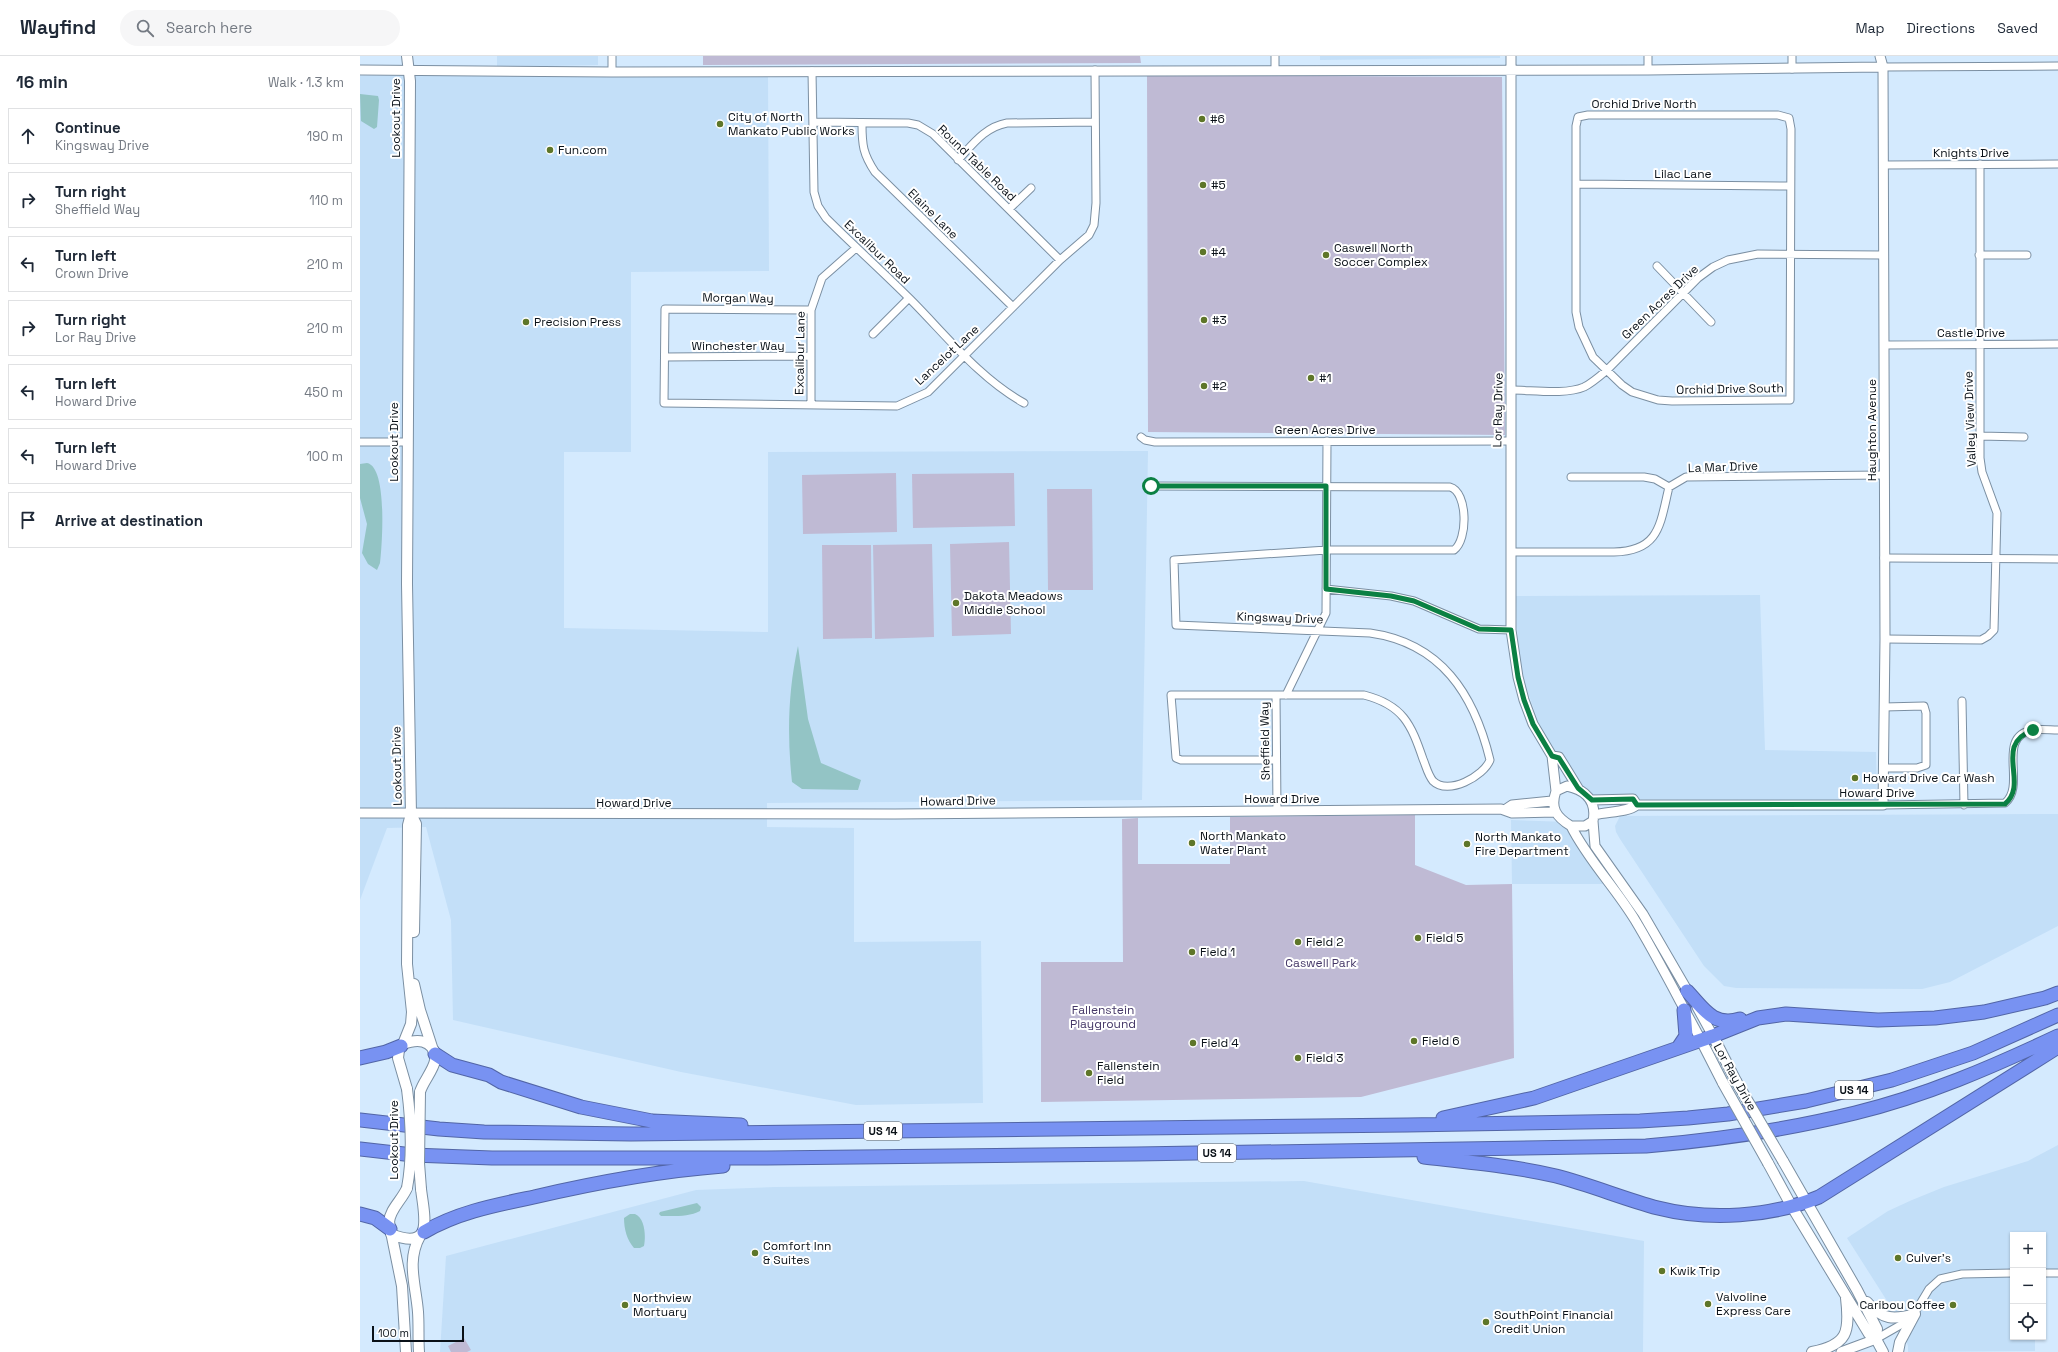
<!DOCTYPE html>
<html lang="en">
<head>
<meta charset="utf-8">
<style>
	:root { --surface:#fff; --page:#f6f6f7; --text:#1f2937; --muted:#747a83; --line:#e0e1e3 }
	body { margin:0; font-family:"Space Grotesk",sans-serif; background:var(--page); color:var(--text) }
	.controls { position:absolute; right:12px; bottom:12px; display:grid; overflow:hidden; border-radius:0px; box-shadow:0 1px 3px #0004 }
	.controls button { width:36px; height:36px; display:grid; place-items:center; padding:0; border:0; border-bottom:1px solid var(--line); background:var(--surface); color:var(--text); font:20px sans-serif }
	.scale { position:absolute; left:12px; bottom:10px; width:92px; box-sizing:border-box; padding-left:4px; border:2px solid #0a1118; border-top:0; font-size:11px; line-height:14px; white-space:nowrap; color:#0a1118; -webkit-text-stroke:3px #fff; paint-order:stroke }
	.stop { position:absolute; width:12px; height:12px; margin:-9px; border:3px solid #0b8043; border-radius:50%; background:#fff }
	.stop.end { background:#0b8043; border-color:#fff; box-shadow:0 1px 4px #0008 }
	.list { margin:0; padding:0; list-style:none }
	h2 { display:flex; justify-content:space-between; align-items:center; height:52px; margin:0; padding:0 16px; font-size:17px }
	h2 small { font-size:13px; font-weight:400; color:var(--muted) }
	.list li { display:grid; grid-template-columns:26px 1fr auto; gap:12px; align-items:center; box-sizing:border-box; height:56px; margin:0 8px 8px; padding:0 8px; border:1px solid var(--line); border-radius:0px }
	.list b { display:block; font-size:15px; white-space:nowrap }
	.list p { margin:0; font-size:13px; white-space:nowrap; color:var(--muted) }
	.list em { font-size:13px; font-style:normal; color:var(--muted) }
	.icon { flex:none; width:22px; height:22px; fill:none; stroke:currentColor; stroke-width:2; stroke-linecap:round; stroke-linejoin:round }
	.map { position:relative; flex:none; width:1698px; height:1296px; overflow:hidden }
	header { display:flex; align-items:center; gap:24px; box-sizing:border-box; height:56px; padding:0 20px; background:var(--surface); border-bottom:1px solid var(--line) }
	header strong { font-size:19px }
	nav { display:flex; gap:22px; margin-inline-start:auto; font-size:14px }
	.search { width:280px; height:36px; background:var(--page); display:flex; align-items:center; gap:10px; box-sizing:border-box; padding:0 14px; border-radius:22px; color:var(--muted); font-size:15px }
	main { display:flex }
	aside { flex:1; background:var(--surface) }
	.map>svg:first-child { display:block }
	.built { fill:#c3dff8 }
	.green { fill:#bfbad4 }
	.water { fill:#93c4c5 }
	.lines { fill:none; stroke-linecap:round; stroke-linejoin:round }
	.minor-casing { stroke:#7b8fa2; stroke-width:9 }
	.tertiary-casing { stroke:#7b8fa2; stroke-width:11 }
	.secondary-casing { stroke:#7b8fa2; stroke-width:12 }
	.motorway-casing { stroke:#5265a6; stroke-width:15 }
	.minor { stroke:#fff; stroke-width:7 }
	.tertiary { stroke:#fff; stroke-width:9 }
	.secondary { stroke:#fff; stroke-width:10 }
	.motorway { stroke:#7892f2; stroke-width:13 }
	.secondary-bridge-casing { stroke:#7b8fa2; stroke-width:12; stroke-linecap:butt }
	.secondary-bridge { stroke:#fff; stroke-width:10 }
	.route { stroke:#0b8043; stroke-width:5 }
	.poi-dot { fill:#5e7629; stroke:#fff; stroke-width:1.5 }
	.labels { text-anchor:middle; stroke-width:4; stroke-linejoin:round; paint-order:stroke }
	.shield { fill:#fff; stroke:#54585d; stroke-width:1 }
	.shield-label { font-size:11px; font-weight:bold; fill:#0a1118 }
	.street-label { font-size:12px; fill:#0a1118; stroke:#fff }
	.poi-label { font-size:12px; fill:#0a1118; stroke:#fff; text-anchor:start }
	.park-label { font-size:12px; fill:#443767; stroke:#fff }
</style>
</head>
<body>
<header>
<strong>Wayfind</strong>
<div class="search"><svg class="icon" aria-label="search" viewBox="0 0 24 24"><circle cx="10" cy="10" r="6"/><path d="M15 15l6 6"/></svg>Search here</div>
<nav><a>Map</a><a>Directions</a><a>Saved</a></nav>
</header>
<main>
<aside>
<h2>16 min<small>Walk · 1.3 km</small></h2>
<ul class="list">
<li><svg class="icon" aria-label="ahead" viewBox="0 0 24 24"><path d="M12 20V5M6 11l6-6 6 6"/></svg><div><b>Continue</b><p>Kingsway Drive</p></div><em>190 m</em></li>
<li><svg class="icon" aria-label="right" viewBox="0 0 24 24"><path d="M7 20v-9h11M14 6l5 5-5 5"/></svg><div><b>Turn right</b><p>Sheffield Way</p></div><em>110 m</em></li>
<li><svg class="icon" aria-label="left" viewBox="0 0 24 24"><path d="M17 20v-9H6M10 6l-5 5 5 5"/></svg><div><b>Turn left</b><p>Crown Drive</p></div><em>210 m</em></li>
<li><svg class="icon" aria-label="right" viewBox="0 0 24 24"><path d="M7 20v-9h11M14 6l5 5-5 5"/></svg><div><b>Turn right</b><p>Lor Ray Drive</p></div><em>210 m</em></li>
<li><svg class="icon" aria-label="left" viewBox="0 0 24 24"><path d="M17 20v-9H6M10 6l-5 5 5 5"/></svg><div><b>Turn left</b><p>Howard Drive</p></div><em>450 m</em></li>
<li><svg class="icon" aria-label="left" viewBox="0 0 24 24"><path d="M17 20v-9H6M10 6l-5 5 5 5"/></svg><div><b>Turn left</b><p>Howard Drive</p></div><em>100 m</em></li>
<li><svg class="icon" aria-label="arrive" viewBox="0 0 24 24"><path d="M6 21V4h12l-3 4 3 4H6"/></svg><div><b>Arrive at destination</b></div></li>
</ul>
</aside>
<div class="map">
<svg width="1698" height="1296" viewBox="0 0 1698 1296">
	<rect width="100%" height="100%" fill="#d4eafe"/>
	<path class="built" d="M 137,0 L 238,0 L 238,9 L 137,11 Z
		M 960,0 L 1140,0 L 1140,2 L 960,4 Z
		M 0,20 L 408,20 L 409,215 L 271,216 L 271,396 L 204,396 L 204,572 L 408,576 L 408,396 L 788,395 L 782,744 L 407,747 L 407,771 L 494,772 L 494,886 L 621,885 L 623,1047 L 496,1049 L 321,1016 L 93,964 L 91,864 L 66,771 L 27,772 L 0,844 Z
		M 1400,539 L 1405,694 L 1516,696 L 1517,744 L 1222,743 L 1210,728 L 1180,671 L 1165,628 L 1158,597 L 1156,540 Z
		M 1698,758 L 1698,870 L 1590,926 L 1562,933 L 1376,932 L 1364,930 L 1344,910 L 1260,783 L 1256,776 L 1255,770 L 1260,760 Z
		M 1151,764 L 1209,766 L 1244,828 L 1152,828 Z
		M 1698,1089 L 1698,1221 L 1683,1221 L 1683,1179 L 1653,1179 L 1653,1281 L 1675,1281 L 1675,1295 L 1548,1296 L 1548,1290 L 1536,1259 L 1487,1182 L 1528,1155 L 1552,1144 L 1584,1131 L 1668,1105 Z
		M 944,1125 L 1284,1185 L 1283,1296 L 80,1296 L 86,1200 L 336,1134 L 415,1131 Z"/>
	<path class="green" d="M 343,0 L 780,0 L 781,7 L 343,9 Z
		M 787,19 L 1142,21 L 1145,379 L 788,376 Z
		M 536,417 L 537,476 L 443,478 L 442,419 Z
		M 654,417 L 655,470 L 553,472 L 552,418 Z
		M 687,433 L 732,433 L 733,534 L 688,534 Z
		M 649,486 L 651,578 L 592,580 L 590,488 Z
		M 572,488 L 574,581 L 515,583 L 513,489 Z
		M 462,489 L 511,489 L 512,582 L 463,583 Z
		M 1055,759 L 1055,809 L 1106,829 L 1152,828 L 1154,1002 L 1001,1041 L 681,1046 L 681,906 L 763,906 L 762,763 L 778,762 L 778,808 L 870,808 L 870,761 Z
		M 104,1282 L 111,1294 L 107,1296 L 91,1296 L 88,1290 Z"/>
	<path class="water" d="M 0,38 L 18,40 L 19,44 L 17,71 L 14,73 L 1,65 Z
		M 7,407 C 28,411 22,490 20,507 L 17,514 L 8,508 L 2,497 L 7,468 L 0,442 L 0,408 Z
		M 438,590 L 448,663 L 461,707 L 501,724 L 498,734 L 442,733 L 432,726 C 427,680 428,635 438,590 Z
		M 337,1147 L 341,1151 L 340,1155 C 329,1161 314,1160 301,1160 L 299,1158 L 300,1156 Z
		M 275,1158 C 285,1162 286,1180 284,1190 L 280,1192 L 274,1192 C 267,1184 264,1173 264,1162 L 270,1158 Z"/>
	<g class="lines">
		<defs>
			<path id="minor" d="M 252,0 L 252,16
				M 915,0 L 915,14
				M 1288,0 L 1288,14
				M 1432,0 L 1432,13
				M 1523,11 L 1698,10
				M 452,15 L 454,136 L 458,150 L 466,162 C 494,190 522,215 550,243 C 586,279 619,322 664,347
				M 1228,59 L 1418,59 L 1429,62 L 1431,73 L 1430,344 L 1312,345 L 1298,344 L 1272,336 L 1262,329 L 1233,301 L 1219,271 L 1216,256 L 1216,70 L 1218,61 Z
				M 453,66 L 548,67 L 558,69 L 573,78 L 700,204
				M 502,68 C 502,89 503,98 515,116 L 653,251
				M 598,104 C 613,88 625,71 647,67 L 735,66
				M 1524,109 L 1698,108
				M 1217,128 L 1430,130
				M 649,153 L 671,132
				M 1619,199 L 1667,199
				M 1297,210 L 1351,266
				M 451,254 L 305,253 L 304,347 L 537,350 L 568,336 L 700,204 L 729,179 L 734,169 L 736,147 L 735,14
				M 513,278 L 549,242
				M 1524,289 L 1698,288
				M 305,301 L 451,300
				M 1152,334 C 1172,334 1206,339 1224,331 C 1232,327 1240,320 1247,314 L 1338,222 L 1353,211 L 1368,204 L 1398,198 L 1522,199
				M 451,348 L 451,254 L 462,222 L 496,192
				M 1620,380 L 1664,381
				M 781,381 L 785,384 L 795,386 L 1151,385
				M 0,386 L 47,386
				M 1211,421 L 1284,421 L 1295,423 L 1309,431
				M 791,430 L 1090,431 C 1108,436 1108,484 1094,494 L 967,494 L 814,504 L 816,569 L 1010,577 C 1081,587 1114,638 1130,704 C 1124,720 1088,740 1073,725 C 1068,719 1066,710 1063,703 C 1051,668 1043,649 1004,639 L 811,639 L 816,702 L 821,704 L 916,704
				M 1151,496 L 1254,496 C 1300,495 1300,468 1309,431 L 1326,421 L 1524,419
				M 1524,502 L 1698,503
				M 966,533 L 1031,540 L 1054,545 L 1119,573 L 1151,574
				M 1525,583 L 1621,584 L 1628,580 L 1634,574 L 1637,457 L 1622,416 L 1620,402 L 1620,108
				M 916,639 L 917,754
				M 926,639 L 966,557 L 967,385
				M 1602,645 L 1604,749
				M 1523,712 L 1557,712 L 1566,709 L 1566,657 L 1564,650 L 1524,651
				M 1523,749 L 1645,747 C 1667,729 1635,680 1673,674 C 1681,673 1690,674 1698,674
				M 1683,1217 L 1698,1217
				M 1516,1283 L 1551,1263 L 1569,1233 L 1580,1223 L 1602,1218 L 1653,1217"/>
			<path id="tertiary" d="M 1151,0 L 1151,574 L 1158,621 L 1164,644 L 1173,668 L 1192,700 L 1196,735
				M 0,14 L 252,16 L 1288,14 L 1523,11
				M 1192,700 L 1199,701 L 1218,732
				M 1207,730 C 1226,734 1237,745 1233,765 L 1225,770 L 1211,770 C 1196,761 1190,752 1196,735 Z
				M 1232,744 L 1273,743 L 1277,749
				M 1146,753 L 1152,749 L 1192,745
				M 0,757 L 535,758 L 1141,753 L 1152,757 L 1195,756
				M 1234,759 C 1248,755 1266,757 1277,749 L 1523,749 L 1525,583 L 1523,11 L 1520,0
				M 1233,765 L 1235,790 L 1283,858 L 1330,939
				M 1211,770 C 1228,804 1255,831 1275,864 C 1298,902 1319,944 1341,984
				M 1337,951 L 1353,980
				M 1481,1296 L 1516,1283"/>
			<path id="secondary" d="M 51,758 L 56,768 L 54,876
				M 54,928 L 60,954 L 73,994
				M 1353,980 L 1376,1025
				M 1341,984 L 1363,1027
				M 43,988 C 51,985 61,983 68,988 C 87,1002 64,1021 60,1036
				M 47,1033 L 38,1002 L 39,994 L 43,988 L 51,968 L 52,956 L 47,908 L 48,769 L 51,758 L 47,528 L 50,25 L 47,0
				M 1423,1105 L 1497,1234 L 1517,1273 L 1516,1283 L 1523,1296
				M 1408,1107 L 1432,1151 L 1509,1278 L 1516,1283
				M 31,1178 C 75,1196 64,1159 61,1133
				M 1507,1246 C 1522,1264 1534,1264 1555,1258
				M 46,1296 L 42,1230 L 29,1166 C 30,1153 42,1144 47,1132
				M 59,1296 C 58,1282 59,1269 58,1256 C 56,1229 46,1205 60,1180
				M 1452,1296 C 1488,1289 1490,1276 1486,1242
				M 1538,1296 L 1540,1286 L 1555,1258"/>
			<path id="motorway" d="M 1327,935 C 1344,953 1353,971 1380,963
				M 1318,992 L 1326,980 L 1324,954
				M 75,998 L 92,1009 L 129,1019 L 141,1026 L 221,1051 L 292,1065 L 381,1069
				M 0,1002 L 26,996 L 41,990
				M 1083,1062 L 1174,1042 L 1353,980 L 1398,962 L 1426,958 L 1518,964 L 1575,962 L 1624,956 L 1685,942 L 1698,937
				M 0,1064 L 79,1073 L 124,1076 L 271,1078 L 1047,1069 L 1280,1065 L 1328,1062 L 1368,1058 L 1446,1045 L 1532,1024 L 1613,997 L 1698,959
				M 0,1093 L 53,1099 L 132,1102 L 407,1102 L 776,1098 L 1286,1090 C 1356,1084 1426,1074 1495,1057 C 1565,1040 1632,1011 1698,980
				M 1064,1101 C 1108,1106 1153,1110 1196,1120 C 1231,1129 1264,1143 1298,1152 C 1349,1165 1411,1161 1459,1141 L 1698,991
				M 0,1158 L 15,1162 L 30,1173
				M 64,1176 C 98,1156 136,1149 174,1141 C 238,1126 298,1115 363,1110"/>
		</defs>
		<use href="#minor" class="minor-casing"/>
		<use href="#tertiary" class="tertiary-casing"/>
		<use href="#secondary" class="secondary-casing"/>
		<use href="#motorway" class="motorway-casing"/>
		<use href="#minor" class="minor"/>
		<use href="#tertiary" class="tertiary"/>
		<use href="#secondary" class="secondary"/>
		<use href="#motorway" class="motorway"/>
		<defs>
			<path id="secondary-bridge" d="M 1376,1025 L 1423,1105
				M 1363,1027 L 1408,1107
				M 47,1033 C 51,1064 53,1100 47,1132
				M 60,1036 L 59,1107 L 61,1133"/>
		</defs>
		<use href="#secondary-bridge" class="secondary-bridge-casing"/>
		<use href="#secondary-bridge" class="secondary-bridge"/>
	</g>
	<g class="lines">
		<path class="route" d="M 791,430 L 966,430 L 966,533 L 1031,540 L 1054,545 L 1119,573 L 1151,574 L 1158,621 L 1164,644 L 1173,668 L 1192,700 L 1199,702 L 1218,732 L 1232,744 L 1273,743 L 1277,749 L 1645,748 C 1670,727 1632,689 1673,674"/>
	</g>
	<g class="poi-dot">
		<circle cx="842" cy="63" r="4"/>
		<circle cx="360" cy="68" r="4"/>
		<circle cx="190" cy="94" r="4"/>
		<circle cx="843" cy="129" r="4"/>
		<circle cx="843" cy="196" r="4"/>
		<circle cx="966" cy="199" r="4"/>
		<circle cx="844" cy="264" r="4"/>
		<circle cx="166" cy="266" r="4"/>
		<circle cx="951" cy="322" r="4"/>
		<circle cx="844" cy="330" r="4"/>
		<circle cx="596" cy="547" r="4"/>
		<circle cx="1495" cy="722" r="4"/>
		<circle cx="832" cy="787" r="4"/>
		<circle cx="1107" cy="788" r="4"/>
		<circle cx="1058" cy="882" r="4"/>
		<circle cx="938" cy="886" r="4"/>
		<circle cx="832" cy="896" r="4"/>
		<circle cx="1054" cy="985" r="4"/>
		<circle cx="833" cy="987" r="4"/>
		<circle cx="938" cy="1002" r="4"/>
		<circle cx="729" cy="1017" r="4"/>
		<circle cx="395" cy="1197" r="4"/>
		<circle cx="1538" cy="1202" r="4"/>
		<circle cx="1302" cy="1215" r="4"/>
		<circle cx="1348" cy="1248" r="4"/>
		<circle cx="265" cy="1249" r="4"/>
		<circle cx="1593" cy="1249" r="4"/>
		<circle cx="1126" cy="1266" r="4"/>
	</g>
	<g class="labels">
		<g class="shield">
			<rect x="1475" y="1025" width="38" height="18" rx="3"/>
			<rect x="504" y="1066" width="38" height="18" rx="3"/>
			<rect x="838" y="1088" width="38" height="18" rx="3"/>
		</g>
		<g class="shield-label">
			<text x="1494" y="1038">US 14</text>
			<text x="523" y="1079">US 14</text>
			<text x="857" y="1101">US 14</text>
		</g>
		<g class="street-label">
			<text x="1284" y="52">Orchid Drive North</text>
			<text transform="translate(36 62) rotate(-90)" y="4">Lookout Drive</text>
			<text x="1611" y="101">Knights Drive</text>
			<text transform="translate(617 107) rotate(44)" y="4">Round Table Road</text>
			<text x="1323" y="122">Lilac Lane</text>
			<text transform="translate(573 158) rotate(45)" y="4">Elaine Lane</text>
			<text transform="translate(517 196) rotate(44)" y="4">Excalibur Road</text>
			<text transform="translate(378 242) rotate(1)" y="4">Morgan Way</text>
			<text transform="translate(1300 246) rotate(-44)" y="4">Green Acres Drive</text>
			<text x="1611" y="281">Castle Drive</text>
			<text x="378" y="294">Winchester Way</text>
			<text transform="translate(440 297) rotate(-89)" y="4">Excalibur Lane</text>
			<text transform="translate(587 299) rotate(-43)" y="4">Lancelot Lane</text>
			<text transform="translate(1370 333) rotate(-1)" y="4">Orchid Drive South</text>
			<text transform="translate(1138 354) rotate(-89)" y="4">Lor Ray Drive</text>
			<text transform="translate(1610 363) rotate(-92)" y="4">Valley View Drive</text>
			<text x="965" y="378">Green Acres Drive</text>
			<text transform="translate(1512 374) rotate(-90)" y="4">Haughton Avenue</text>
			<text transform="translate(34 386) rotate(-90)" y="4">Lookout Drive</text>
			<text transform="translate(1363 411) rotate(-2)" y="4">La Mar Drive</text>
			<text transform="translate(920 562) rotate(2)" y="4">Kingsway Drive</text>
			<text transform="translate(905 685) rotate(-91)" y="4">Sheffield Way</text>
			<text transform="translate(37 710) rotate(-91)" y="4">Lookout Drive</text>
			<text x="1517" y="741">Howard Drive</text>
			<text x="922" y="747">Howard Drive</text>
			<text transform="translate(598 745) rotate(-1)" y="4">Howard Drive</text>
			<text x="274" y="751">Howard Drive</text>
			<text transform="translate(1375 1021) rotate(61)" y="4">Lor Ray Drive</text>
			<text transform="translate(34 1084) rotate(-90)" y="4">Lookout Drive</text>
		</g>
		<g class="poi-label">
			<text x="368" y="65">City of North<tspan x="368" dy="14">Mankato Public Works</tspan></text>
			<text x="850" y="67">#6</text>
			<text x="198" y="98">Fun.com</text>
			<text x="851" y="133">#5</text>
			<text x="974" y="196">Caswell North<tspan x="974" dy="14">Soccer Complex</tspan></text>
			<text x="851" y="200">#4</text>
			<text x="852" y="268">#3</text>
			<text x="174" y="270">Precision Press</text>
			<text x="959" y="326">#1</text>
			<text x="852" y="334">#2</text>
			<text x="604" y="544">Dakota Meadows<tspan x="604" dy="14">Middle School</tspan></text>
			<text x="1503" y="726">Howard Drive Car Wash</text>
			<text x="840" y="784">North Mankato<tspan x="840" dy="14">Water Plant</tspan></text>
			<text x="1115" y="785">North Mankato<tspan x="1115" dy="14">Fire Department</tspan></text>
			<text x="1066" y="886">Field 5</text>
			<text x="946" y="890">Field 2</text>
			<text x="840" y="900">Field 1</text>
			<text x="1062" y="989">Field 6</text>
			<text x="841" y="991">Field 4</text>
			<text x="946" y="1006">Field 3</text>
			<text x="737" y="1014">Fallenstein<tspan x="737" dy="14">Field</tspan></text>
			<text x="403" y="1194">Comfort Inn<tspan x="403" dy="14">&amp; Suites</tspan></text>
			<text x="1546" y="1206">Culver's</text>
			<text x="1310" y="1219">Kwik Trip</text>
			<text x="1356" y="1245">Valvoline<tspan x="1356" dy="14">Express Care</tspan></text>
			<text x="273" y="1246">Northview<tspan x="273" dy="14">Mortuary</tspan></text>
			<text x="1585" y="1253" text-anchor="end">Caribou Coffee</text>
			<text x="1134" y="1263">SouthPoint Financial<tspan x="1134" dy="14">Credit Union</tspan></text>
		</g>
		<g class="park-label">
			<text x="961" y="911">Caswell Park</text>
			<text x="743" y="958">Fallenstein<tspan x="743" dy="14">Playground</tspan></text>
		</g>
	</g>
</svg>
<div class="controls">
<button>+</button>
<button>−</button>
<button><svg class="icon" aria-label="locate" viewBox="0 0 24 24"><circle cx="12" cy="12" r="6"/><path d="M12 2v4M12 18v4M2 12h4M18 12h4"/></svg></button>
</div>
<div class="scale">100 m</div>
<div class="stop" style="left:791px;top:430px"></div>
<div class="stop end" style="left:1673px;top:674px"></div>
</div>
</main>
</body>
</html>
